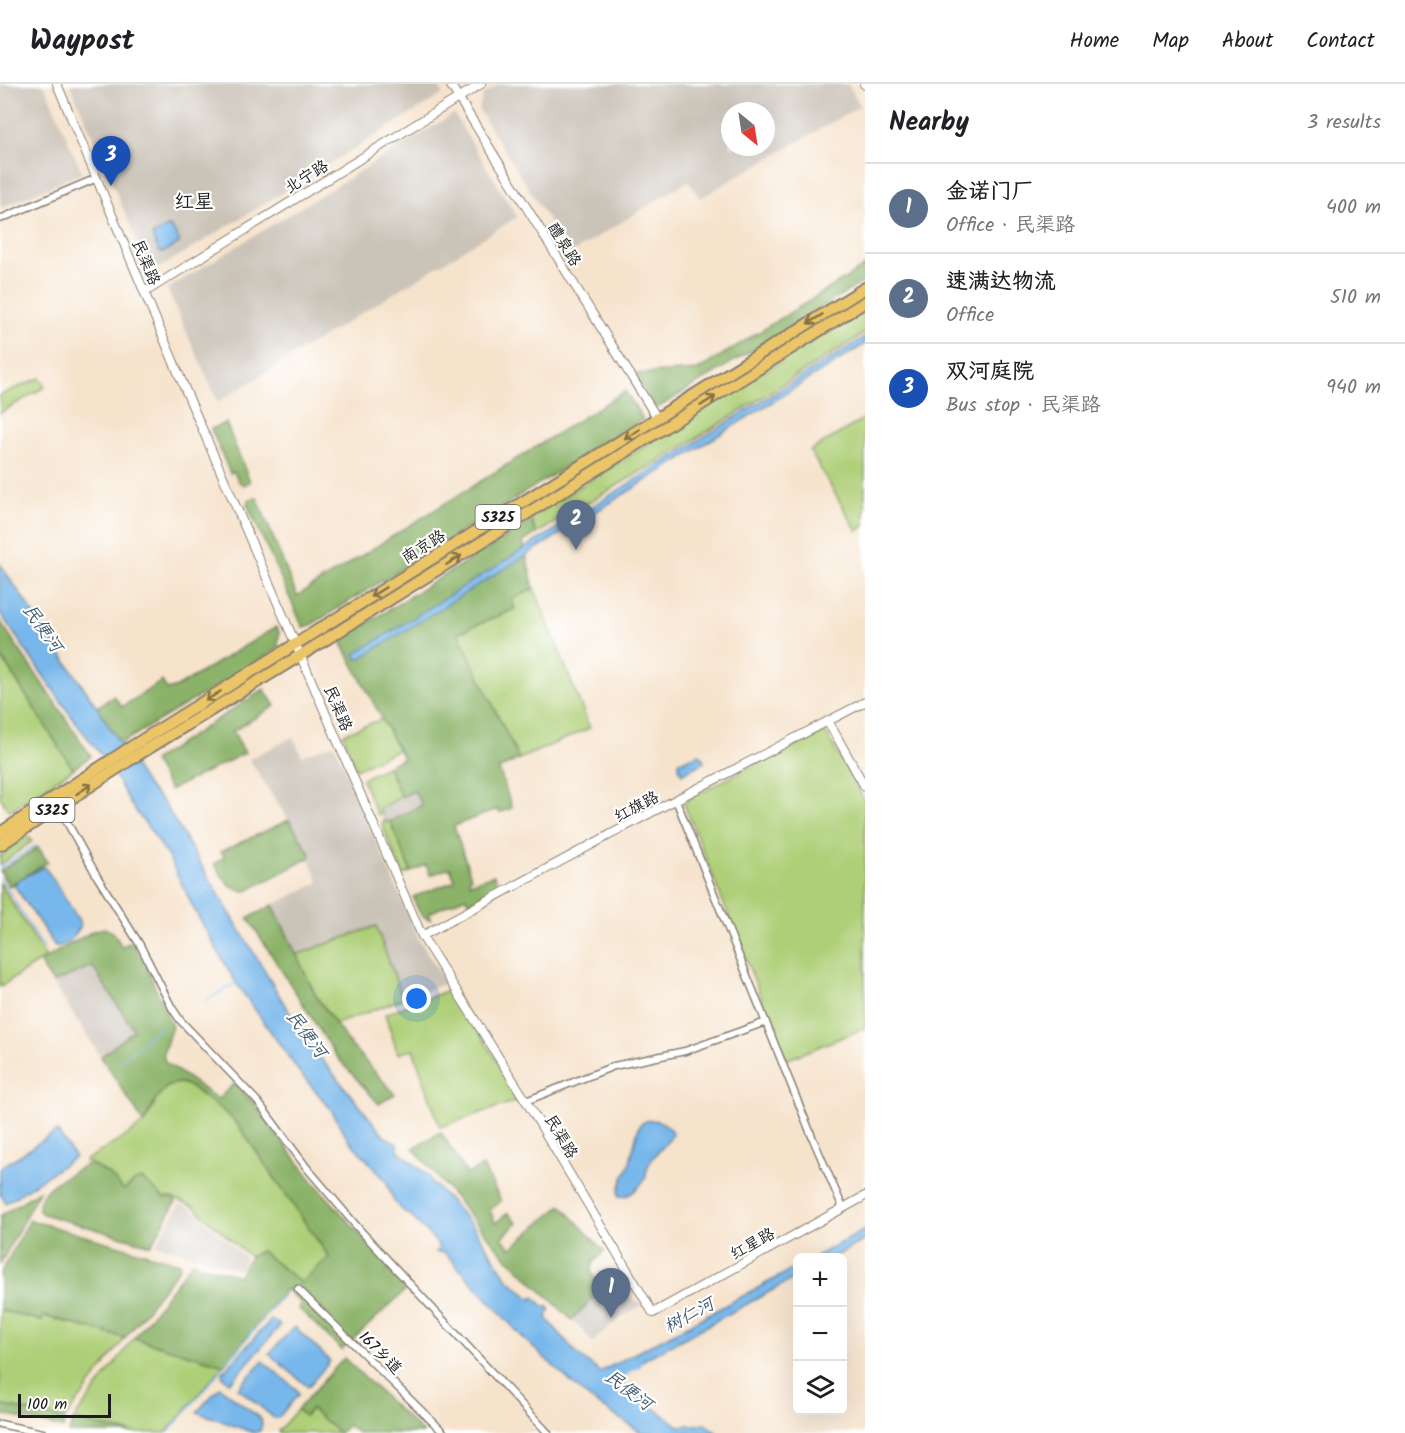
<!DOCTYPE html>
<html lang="en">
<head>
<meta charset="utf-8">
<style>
	:root { --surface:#fff; --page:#f6f6f6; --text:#202124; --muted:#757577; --line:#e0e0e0; --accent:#ea580c }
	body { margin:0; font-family:Kalam,"LXGW WenKai TC",sans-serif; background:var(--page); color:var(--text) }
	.controls { position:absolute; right:18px; bottom:18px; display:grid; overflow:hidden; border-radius:9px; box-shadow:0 6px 24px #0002 }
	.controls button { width:54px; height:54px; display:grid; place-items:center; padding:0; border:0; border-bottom:2px solid var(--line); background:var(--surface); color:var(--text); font:30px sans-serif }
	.compass { position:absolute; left:721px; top:18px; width:54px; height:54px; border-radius:50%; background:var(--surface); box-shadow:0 6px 24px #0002; rotate:150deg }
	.scale { position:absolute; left:18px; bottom:15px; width:93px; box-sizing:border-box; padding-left:6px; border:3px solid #1c1c1c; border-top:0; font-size:16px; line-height:21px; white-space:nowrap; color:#1c1c1c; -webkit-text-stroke:4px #fff; paint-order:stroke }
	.you { position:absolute; left:417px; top:915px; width:21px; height:21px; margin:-15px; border:4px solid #fff; border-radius:50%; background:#1a73e8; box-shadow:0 0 0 9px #1a73e833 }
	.badge { display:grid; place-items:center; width:39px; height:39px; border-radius:50%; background:var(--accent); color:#fff; font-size:20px; font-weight:700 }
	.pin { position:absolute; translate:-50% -50px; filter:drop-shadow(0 2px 3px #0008) }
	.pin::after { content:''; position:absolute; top:32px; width:21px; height:18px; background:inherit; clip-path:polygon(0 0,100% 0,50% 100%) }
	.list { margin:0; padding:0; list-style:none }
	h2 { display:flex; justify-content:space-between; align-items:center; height:78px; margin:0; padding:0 24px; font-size:26px }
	h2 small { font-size:20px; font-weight:400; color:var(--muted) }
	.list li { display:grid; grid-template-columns:39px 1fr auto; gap:18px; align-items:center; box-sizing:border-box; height:90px; padding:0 24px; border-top:2px solid var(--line) }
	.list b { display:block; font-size:22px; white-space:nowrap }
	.list p { margin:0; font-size:20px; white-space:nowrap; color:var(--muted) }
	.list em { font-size:20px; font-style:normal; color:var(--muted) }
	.icon { flex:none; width:33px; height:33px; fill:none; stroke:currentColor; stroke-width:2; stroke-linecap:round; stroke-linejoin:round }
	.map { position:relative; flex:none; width:865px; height:1349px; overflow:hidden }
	header { display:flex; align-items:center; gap:36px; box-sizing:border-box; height:84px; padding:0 30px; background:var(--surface); border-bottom:2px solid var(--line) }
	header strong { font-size:28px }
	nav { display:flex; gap:33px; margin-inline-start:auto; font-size:21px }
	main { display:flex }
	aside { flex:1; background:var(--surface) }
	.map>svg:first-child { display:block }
	.industrial { fill:#cac3b8; fill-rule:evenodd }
	.green { fill:#aecf77; stroke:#65764a; stroke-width:1.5 }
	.forest { fill:#8ab268; stroke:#536742; stroke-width:1.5 }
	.water { fill:#77b7eb; stroke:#4a6a84; stroke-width:1.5 }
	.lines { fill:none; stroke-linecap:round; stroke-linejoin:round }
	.stream { stroke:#77b7eb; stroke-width:1.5 }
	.river { stroke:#77b7eb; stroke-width:10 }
	.minor-casing { stroke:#898074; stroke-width:9 }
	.tertiary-casing { stroke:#898074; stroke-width:10 }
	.primary-casing { stroke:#898074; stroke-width:14 }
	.minor { stroke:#fff; stroke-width:6 }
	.tertiary { stroke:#fff; stroke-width:8 }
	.primary { stroke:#ecc569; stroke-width:10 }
	.oneway { stroke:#847042 }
	.labels { text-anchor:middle; stroke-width:4.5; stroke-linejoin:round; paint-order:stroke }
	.shield { fill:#fff; stroke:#606060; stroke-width:1.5 }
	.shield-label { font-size:15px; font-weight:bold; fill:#1c1c1c }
	.street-label { font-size:16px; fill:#1c1c1c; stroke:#fff }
	.water-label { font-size:18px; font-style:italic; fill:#405a6f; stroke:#fff }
	.quarter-label { font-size:20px; fill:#1c1c1c; stroke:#fff }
</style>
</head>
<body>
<header>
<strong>Waypost</strong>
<nav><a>Home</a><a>Map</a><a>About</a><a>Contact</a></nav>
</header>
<main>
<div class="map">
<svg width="865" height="1349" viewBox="0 0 865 1349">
	<rect width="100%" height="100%" fill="#fff"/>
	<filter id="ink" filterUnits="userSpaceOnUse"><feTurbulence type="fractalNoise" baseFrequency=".0167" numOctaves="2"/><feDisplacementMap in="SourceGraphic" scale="12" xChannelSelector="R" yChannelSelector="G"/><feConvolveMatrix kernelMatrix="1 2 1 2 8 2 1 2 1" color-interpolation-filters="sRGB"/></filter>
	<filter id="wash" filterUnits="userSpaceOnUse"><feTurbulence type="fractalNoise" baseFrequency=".008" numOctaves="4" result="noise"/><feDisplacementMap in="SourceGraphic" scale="24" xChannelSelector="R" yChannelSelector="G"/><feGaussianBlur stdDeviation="1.35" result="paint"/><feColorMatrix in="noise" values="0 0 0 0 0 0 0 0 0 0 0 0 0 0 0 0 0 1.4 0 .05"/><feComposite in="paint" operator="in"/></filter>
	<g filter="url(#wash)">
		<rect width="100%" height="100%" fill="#f6e3cc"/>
		<path class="industrial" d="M 0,0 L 44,0 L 82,89 L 0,124 Z
			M 70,0 L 438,0 L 443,10 L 161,183 L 155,184 L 148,183 Z
			M 500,0 L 848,0 L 860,22 L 700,114 L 688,97 L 570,170 L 479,26 L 483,11 ZM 730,27 L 766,27 L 766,63 L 730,63 Z
			M 454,30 L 517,133 L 218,318 L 167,205 Z
			M 293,653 L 302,672 L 334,660 L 418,854 L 446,899 L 403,915 L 376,842 L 296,871 L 273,821 L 319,798 L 309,774 L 311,771 L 249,675 Z
			M 414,707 L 422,721 L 386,739 L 379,725 Z
			M 92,882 L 135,946 L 101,973 L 53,899 Z
			M 180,1120 L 192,1125 L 246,1174 L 240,1186 L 156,1160 Z
			M 611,1198 L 642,1221 L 614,1238 L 593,1258 L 572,1236 Z"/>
		<path class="green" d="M 865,224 L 865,249 L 705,349 L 536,450 L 531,433 Z
			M 40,294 L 45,303 L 0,329 L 0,311 Z
			M 865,334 L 865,442 L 857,447 L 810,367 Z
			M 534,504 L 590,644 L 519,675 L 458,549 L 514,525 L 512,515 Z
			M 0,571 L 73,685 L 9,727 L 0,713 Z
			M 382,635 L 398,666 L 356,685 L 343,650 Z
			M 824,645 L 865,718 L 865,944 L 786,976 L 684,720 L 690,714 Z
			M 388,682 L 401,713 L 379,725 L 382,730 L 377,731 L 362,695 Z
			M 384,735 L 386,739 L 390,737 L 411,788 L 403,791 L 383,743 L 382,738 Z
			M 28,752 L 32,757 L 0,781 L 0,772 Z
			M 0,799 L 46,873 L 0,903 Z
			M 376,842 L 403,915 L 336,940 L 316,912 L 296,871 Z
			M 452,905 L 521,1015 L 440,1043 L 413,965 L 398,970 L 385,930 Z
			M 179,999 C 195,1001 227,1029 238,1041 L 329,1173 L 301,1199 L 261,1167 L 250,1173 L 194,1123 L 172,1114 L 164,1114 L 142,1095 L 124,1107 L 109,1090 L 85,1077 C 102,1066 128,1053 142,1040 C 157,1026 152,1004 179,999 Z
			M 0,1226 L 42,1237 L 43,1232 L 125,1254 L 65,1335 L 0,1321 Z
			M 134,1254 L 224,1281 L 166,1349 L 132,1349 L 73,1336 Z
			M 311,1325 L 339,1349 L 280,1349 L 278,1347 L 297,1326 L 305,1332 Z"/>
		<path class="forest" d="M 865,182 L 865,197 L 659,323 L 655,324 L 634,290 L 698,286 Z
			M 625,307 L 643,335 L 311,541 L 303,543 L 247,420 L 250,415 L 257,414 L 297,512 Z
			M 226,339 L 250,398 L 244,401 L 239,398 L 234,388 L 230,389 L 211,345 Z
			M 531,437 L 536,450 L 523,458 L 534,504 L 512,515 L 515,525 L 458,549 L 519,675 L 499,685 L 512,724 L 499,729 L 498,725 L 454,742 L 471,793 L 469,795 L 470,799 L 494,791 L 498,802 L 469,819 L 466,813 L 429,829 L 431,835 C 420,835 417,823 413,813 L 455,797 L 450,784 L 430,791 L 426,781 L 411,788 L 390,737 L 422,721 L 414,707 L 401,713 L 388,682 L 403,674 L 340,556 Z
			M 0,537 L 91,672 L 73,685 L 0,571 Z
			M 276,543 L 279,548 L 278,565 L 120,660 L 97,623 L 114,612 L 122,623 L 162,597 L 167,606 L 177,603 Z
			M 264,605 L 275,622 L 233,647 L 245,669 L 170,706 L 153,677 Z
			M 289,736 L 311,771 L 309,774 L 247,807 C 229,807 223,793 214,780 L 223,774 L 224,770 L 220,768 Z
			M 38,763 L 48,778 L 9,802 L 0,787 Z
			M 273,821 L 316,912 L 348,958 L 395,1010 L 379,1020 L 336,972 L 248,834 Z
			M 104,844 L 113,848 L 122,863 L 132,857 L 146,882 L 172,942 L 163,970 L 165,978 L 218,1015 L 235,999 L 253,1019 L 311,1095 L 408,1204 L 342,1266 L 298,1224 L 301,1220 L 287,1205 L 224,1281 L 134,1254 L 192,1178 L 239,1192 L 250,1173 L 261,1167 L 301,1199 L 329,1173 L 238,1041 C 229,1030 217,1022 205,1014 C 199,1009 193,1003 185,1000 C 164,992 151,1024 144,1039 L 101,973 L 134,946 L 92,882 L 53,899 L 39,878 L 93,847 Z
			M 441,1048 L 467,1090 L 483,1082 L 501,1117 L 490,1126 L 495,1139 L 508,1129 L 517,1139 L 502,1154 L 511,1164 L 561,1121 L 604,1167 L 594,1178 L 591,1187 L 601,1206 L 572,1236 L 500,1167 L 413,1064 Z
			M 91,1080 L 109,1090 L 124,1106 L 135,1097 L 142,1095 L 164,1114 L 171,1114 L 176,1118 L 151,1161 L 43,1130 L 39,1127 C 36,1103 68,1092 85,1081 Z
			M 39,1107 L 0,1181 L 0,1132 Z
			M 30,1136 L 179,1179 L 180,1183 L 125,1254 L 44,1232 L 42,1237 L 0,1226 L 0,1190 Z
			M 344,1274 L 423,1349 L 357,1349 L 348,1341 L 339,1349 L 311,1325 L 305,1332 L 297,1326 Z
			M 0,1321 L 65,1335 L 63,1344 L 0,1330 Z
			M 73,1336 L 132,1349 L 69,1349 Z"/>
		<path class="water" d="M 170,142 L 179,155 L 179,159 L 164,168 L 159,168 L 152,151 Z
			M 865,253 L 865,260 L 358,576 L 355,570 Z
			M 0,480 L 93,617 L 147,702 L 164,719 L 306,956 L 385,1053 L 397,1059 L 398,1066 L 402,1070 L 429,1092 L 432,1100 L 436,1102 L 473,1142 L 507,1194 L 531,1215 L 534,1213 L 543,1222 L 548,1223 L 550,1227 L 547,1232 L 549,1237 L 578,1271 L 600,1288 L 797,1183 L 797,1193 L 610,1294 L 634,1309 L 679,1342 L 705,1340 L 717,1349 L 642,1349 L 603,1324 L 586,1312 L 526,1257 L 445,1169 L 436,1168 L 439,1165 L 437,1159 L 409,1130 L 406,1130 L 394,1117 L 386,1097 L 348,1055 L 330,1024 L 300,989 L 236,899 L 195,827 L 170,776 L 154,751 L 131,721 L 109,681 L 76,639 L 0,529 Z
			M 699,670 L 703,673 L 704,678 L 682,690 L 679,683 L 679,678 Z
			M 44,783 C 49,787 78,834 81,841 C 75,852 68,863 55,862 L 14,801 L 20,795 Z
			M 649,1036 C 660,1036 667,1039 673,1050 C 667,1061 655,1069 649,1080 C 646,1084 647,1090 645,1094 C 640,1103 630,1114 619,1112 C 618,1101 625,1092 629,1081 C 633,1067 635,1053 640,1040 Z
			M 57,1047 L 75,1073 L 6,1119 L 0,1110 L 0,1084 Z
			M 865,1146 L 865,1156 L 834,1173 L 814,1173 Z
			M 272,1235 L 280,1241 L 279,1243 L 233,1296 L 229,1298 L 223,1293 L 222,1289 Z
			M 295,1243 L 330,1277 L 308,1303 L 269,1270 L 292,1245 Z
			M 263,1277 L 296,1305 L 299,1310 L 278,1334 L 274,1334 L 238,1304 Z
			M 220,1303 L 261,1335 L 262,1341 L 260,1347 L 254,1349 L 197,1328 Z"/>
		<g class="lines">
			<path class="stream" d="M 0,784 L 35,762
				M 0,793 L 44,865
				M 206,916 L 237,899
				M 121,976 L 164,941
				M 168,1349 L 283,1211"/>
			<path class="river" d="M 603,1306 L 628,1284 L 637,1279"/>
		</g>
	</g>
	<g filter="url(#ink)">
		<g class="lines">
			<defs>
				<path id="minor" d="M 0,135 L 97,94
					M 676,716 L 813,1055 L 843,1124
					M 58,722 L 98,794 L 140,861 L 172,924 L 180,936 L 258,1018 L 307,1084 L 359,1145 L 548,1349
					M 526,1017 L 614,982 L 685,967 L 766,938
					M 298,1205 L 444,1349
					M 0,1340 L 43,1349"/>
				<path id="tertiary" d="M 57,0 L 185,305 L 422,852 L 526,1017 L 653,1229 L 865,1112
					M 450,0 L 657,334
					M 864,0 L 865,1
					M 145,208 L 481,0
					M 828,637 L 865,703
					M 422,852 L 654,727 L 865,618"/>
				<path id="primary" d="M 0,749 L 131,663 L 865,204
					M 0,761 L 136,672 L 301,571 L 865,218"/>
			</defs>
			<use href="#minor" class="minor-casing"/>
			<use href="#tertiary" class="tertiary-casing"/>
			<use href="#primary" class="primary-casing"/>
			<use href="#minor" class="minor"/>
			<use href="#tertiary" class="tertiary"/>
			<use href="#primary" class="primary"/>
		</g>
		<defs><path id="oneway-shaft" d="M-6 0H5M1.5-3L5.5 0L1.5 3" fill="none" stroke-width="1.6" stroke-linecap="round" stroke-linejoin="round" transform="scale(1.5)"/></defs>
		<g class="oneway">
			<use href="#oneway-shaft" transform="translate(815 235) rotate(148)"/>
			<use href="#oneway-shaft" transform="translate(708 317) rotate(-32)"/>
			<use href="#oneway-shaft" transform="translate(632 350) rotate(148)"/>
			<use href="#oneway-shaft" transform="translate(454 476) rotate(-32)"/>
			<use href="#oneway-shaft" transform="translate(378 508) rotate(148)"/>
			<use href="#oneway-shaft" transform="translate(213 612) rotate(148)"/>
			<use href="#oneway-shaft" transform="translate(84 705) rotate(-33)"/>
		</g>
	</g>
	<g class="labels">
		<g class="shield">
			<rect x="475.5" y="421" width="45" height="24" rx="4.5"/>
			<rect x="29.5" y="714" width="45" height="24" rx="4.5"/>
		</g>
		<g class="shield-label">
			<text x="498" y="438">S325</text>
			<text x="52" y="731">S325</text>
		</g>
		<g class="street-label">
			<text transform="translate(306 92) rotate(-32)" y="6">北宁路</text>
			<text transform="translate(565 160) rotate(58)" y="6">醴泉路</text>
			<text transform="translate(147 178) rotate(67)" y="6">民渠路</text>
			<text transform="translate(423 462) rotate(-32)" y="6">南京路</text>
			<text transform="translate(339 624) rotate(67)" y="6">民渠路</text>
			<text transform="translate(636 722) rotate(-28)" y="6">红旗路</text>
			<text transform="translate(562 1052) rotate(59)" y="6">民渠路</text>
			<text transform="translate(752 1159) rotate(-29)" y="6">红星路</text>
			<text transform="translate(381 1268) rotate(45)" y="6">167乡道</text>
		</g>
		<g class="water-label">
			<text transform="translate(43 544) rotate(55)" y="6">民便河</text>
			<text transform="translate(307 950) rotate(53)" y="6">民便河</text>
			<text transform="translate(689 1231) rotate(-29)" y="6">树仁河</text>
			<text transform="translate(629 1306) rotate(37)" y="6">民便河</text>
		</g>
		<g class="quarter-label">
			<text x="194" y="124">红星</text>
		</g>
	</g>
</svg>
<div class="controls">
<button>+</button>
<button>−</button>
<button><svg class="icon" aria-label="layers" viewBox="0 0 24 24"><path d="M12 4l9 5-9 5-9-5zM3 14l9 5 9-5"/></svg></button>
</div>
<svg class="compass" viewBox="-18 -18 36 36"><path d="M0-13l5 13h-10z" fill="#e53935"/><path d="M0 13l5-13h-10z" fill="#757577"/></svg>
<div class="scale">100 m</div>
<div class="you"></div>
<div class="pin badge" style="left:611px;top:1234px;background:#5c6f8a">1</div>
<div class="pin badge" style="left:576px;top:466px;background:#5c6f8a">2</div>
<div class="pin badge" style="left:111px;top:102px;background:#1a4fb4">3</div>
</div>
<aside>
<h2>Nearby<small>3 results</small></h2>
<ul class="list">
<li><span class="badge" style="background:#5c6f8a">1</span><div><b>金诺门厂</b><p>Office · 民渠路</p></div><em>400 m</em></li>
<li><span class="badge" style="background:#5c6f8a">2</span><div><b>速满达物流</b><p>Office</p></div><em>510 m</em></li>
<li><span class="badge" style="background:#1a4fb4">3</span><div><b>双河庭院</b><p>Bus stop · 民渠路</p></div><em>940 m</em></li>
</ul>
</aside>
</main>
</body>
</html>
